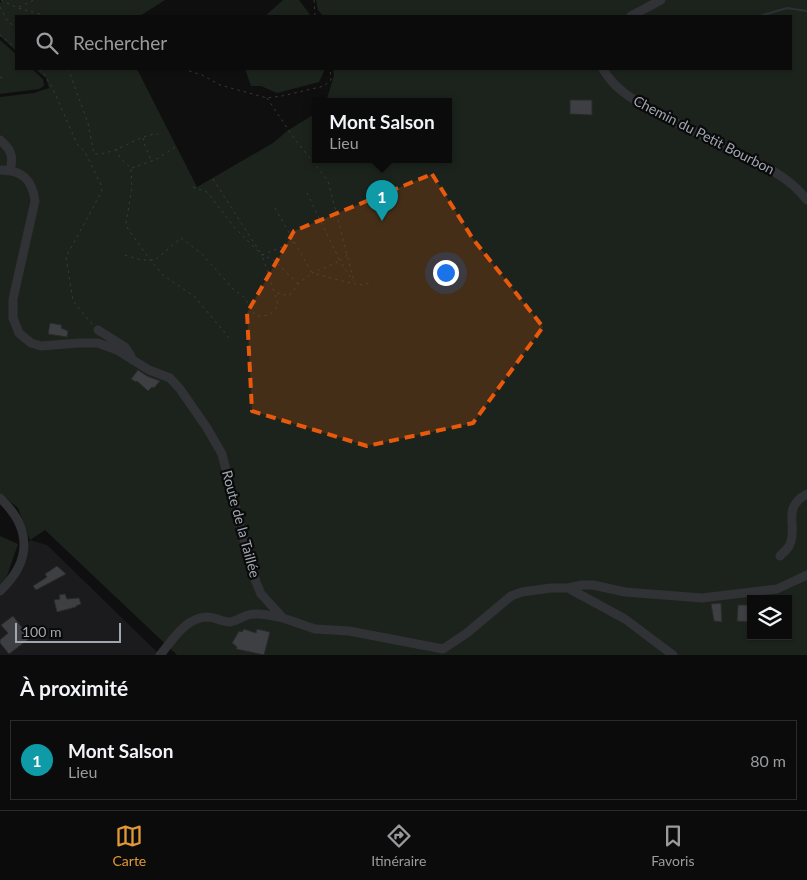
<!DOCTYPE html>
<html lang="fr">
<head>
<meta charset="utf-8">
<style>
	:root { --surface:#0b0b0c; --page:#141415; --text:#f1f3f6; --muted:#9a9b9d; --line:#2b2b2d; --accent:#e29836 }
	body { margin:0; font-family:Lato,sans-serif; background:var(--page); color:var(--text) }
	.controls { position:absolute; right:15px; bottom:15px; display:grid; overflow:hidden; border-radius:0px; box-shadow:0 1px 4px #0004 }
	.controls button { width:45px; height:45px; display:grid; place-items:center; padding:0; border:0; border-bottom:1px solid var(--line); background:var(--surface); color:var(--text); font:25px sans-serif }
	.scale { position:absolute; left:15px; bottom:12px; width:106px; box-sizing:border-box; padding-left:5px; border:2px solid #a1a7b0; border-top:0; font-size:14px; line-height:18px; white-space:nowrap; color:#a1a7b0; -webkit-text-stroke:4px #0a0a0b; paint-order:stroke }
	.you { position:absolute; left:445px; top:272px; width:18px; height:18px; margin:-12px; border:4px solid #fff; border-radius:50%; background:#1a73e8; box-shadow:0 0 0 8px #1a73e833 }
	.badge { display:grid; place-items:center; width:32px; height:32px; border-radius:50%; background:var(--accent); color:#fff; font-size:16px; font-weight:700 }
	.pin { position:absolute; translate:-50% -41px; filter:drop-shadow(0 1px 2px #0008) }
	.pin::after { content:''; position:absolute; top:26px; width:18px; height:15px; background:inherit; clip-path:polygon(0 0,100% 0,50% 100%) }
	.popup { position:absolute; left:312px; top:98px; width:140px; height:65px; box-sizing:border-box; display:grid; place-content:center; border-radius:0px; background:var(--surface); filter:drop-shadow(0 1px 4px #0005); font-size:16px; white-space:nowrap; color:var(--muted) }
	.popup b { font-size:19px; color:var(--text) }
	.popup::after { content:''; position:absolute; left:50%; top:100%; margin-left:-10px; border:10px solid transparent; border-top-color:var(--surface) }
	.list { margin:0; padding:0; list-style:none }
	h2 { display:flex; justify-content:space-between; align-items:center; height:65px; margin:0; padding:0 20px; font-size:21px }
	h2 small { font-size:16px; font-weight:400; color:var(--muted) }
	.list li { display:grid; grid-template-columns:32px 1fr auto; gap:15px; align-items:center; box-sizing:border-box; height:80px; margin:0 10px 10px; padding:0 10px; border:1px solid var(--line); border-radius:0px }
	.list b { display:block; font-size:19px; white-space:nowrap }
	.list p { margin:0; font-size:16px; white-space:nowrap; color:var(--muted) }
	.list em { font-size:16px; font-style:normal; color:var(--muted) }
	.icon { flex:none; width:28px; height:28px; fill:none; stroke:currentColor; stroke-width:2; stroke-linecap:round; stroke-linejoin:round }
	.map { position:relative; flex:none; width:807px; height:655px; overflow:hidden }
	.search { position:absolute; background:var(--surface); box-shadow:0 1px 4px #0004; left:15px; right:15px; top:15px; height:55px; display:flex; align-items:center; gap:12px; box-sizing:border-box; padding:0 18px; border-radius:0px; color:var(--muted); font-size:19px }
	.sheet { height:155px; background:var(--surface) }
	nav { display:flex; justify-content:space-around; align-items:center; box-sizing:border-box; height:70px; border-top:1px solid var(--line); background:var(--surface); font-size:14px; color:var(--muted) }
	nav a { display:grid; justify-items:center; gap:2px }
	nav .on { color:var(--accent) }
	.map>svg:first-child { display:block }
	.built { fill:#1b1b1d }
	.green { fill:#1c231c; fill-rule:evenodd }
	.lines { fill:none; stroke-linecap:round; stroke-linejoin:round }
	.stream { stroke:#2a3238; stroke-width:2 }
	.building { fill:#3e3f43; stroke:#292a2c }
	.path { stroke:#37393c; stroke-width:1; stroke-dasharray:2.5 4; stroke-linecap:butt }
	.minor { stroke:#313235; stroke-width:9 }
	.marked { fill:#e8590c; fill-opacity:0.2; stroke:#e8590c; stroke-width:4; stroke-dasharray:10 6; stroke-linejoin:round }
	.labels { text-anchor:middle; stroke-width:4.5; stroke-linejoin:round; paint-order:stroke }
	.street-label { font-size:14px; fill:#a1a7b0; stroke:#0a0a0b }
</style>
</head>
<body>
<div class="map">
<svg width="807" height="655" viewBox="0 0 807 655">
	<rect width="100%" height="100%" fill="#0f0f10"/>
	<path class="built" d="M 30,540 L 47,545 L 160,655 L 0,655 L 0,585 L 6,579 Z"/>
	<path class="green" d="M 4,0 L 165,0 L 140,16 L 16,16 L 16,51 L 0,36 L 0,3 Z
		M 283,0 L 299,0 L 311,16 L 265,16 Z
		M 316,0 L 807,0 L 807,655 L 177,655 L 45,530 L 30,540 L 18,508 L 0,493 L 0,97 L 34,93 L 49,88 L 46,78 L 35,69 L 137,69 L 197,187 L 273,143 L 287,131 L 316,113 L 316,160 L 448,160 L 448,102 L 326,102 L 334,75 L 333,69 L 791,69 L 791,16 L 323,16 L 318,10 ZM 751,599 L 788,599 L 788,636 L 751,636 Z
		M 0,40 L 16,54 L 16,69 L 32,69 L 43,79 L 44,86 L 39,89 L 0,94 Z
		M 245,69 L 325,69 L 319,82 L 277,93 L 261,86 L 251,86 Z
		M 0,536 L 18,544 L 6,579 L 0,585 Z"/>
	<g class="lines">
		<path class="stream" d="M 760,16 L 787,8 L 807,11"/>
	</g>
	<path class="building" d="M 570,100 L 592,100 L 592,115 L 570,114 Z
		M 50,323 L 62,325 L 61,328 L 68,331 L 67,337 L 48,334 Z
		M 138,370 L 147,376 L 160,381 L 154,388 L 152,387 L 148,391 L 137,381 L 136,382 L 131,379 Z
		M 57,566 L 66,574 L 36,590 L 33,586 L 47,577 L 45,574 Z
		M 65,594 L 67,599 L 79,598 L 81,604 L 76,606 L 76,607 L 57,612 L 54,600 L 60,599 L 59,595 Z
		M 721,603 L 722,622 L 714,621 L 711,604 Z
		M 738,605 L 751,605 L 750,622 L 737,621 Z
		M 13,616 L 30,638 L 9,654 L 0,643 L 0,640 L 8,633 L 1,625 Z
		M 244,629 L 256,633 L 257,629 L 270,632 L 264,655 L 236,649 L 237,647 L 232,643 L 239,631 L 242,632 Z"/>
	<g class="lines">
		<path class="path" d="M 1,0 L 18,8 L 47,16
			M 314,0 L 315,16
			M 0,7 L 8,22 L 16,27
			M 19,7 L 34,0
			M 0,35 L 16,48
			M 39,69 L 44,74 L 53,89 L 77,144 L 85,152 L 101,185 L 102,191 L 66,257 L 73,301 L 92,324
			M 67,69 L 69,71 L 88,123 L 94,154 C 117,155 138,134 158,134
			M 183,69 L 202,75 L 220,85 L 267,98 L 282,96 L 324,86 L 331,80 L 330,69
			M 0,77 L 6,80
			M 267,98 L 294,138 L 328,181 L 354,282 L 355,284 L 363,285 L 369,283
			M 144,138 L 143,141 L 151,160
			M 116,149 L 121,159 L 131,168 L 132,188 L 126,223 L 128,229 L 150,260 L 163,275 L 195,297 L 230,339
			M 132,168 L 157,159 L 175,147
			M 213,179 L 260,252
			M 193,187 L 207,192 L 234,227 L 262,255 L 274,260 L 298,284
			M 307,193 L 340,261 L 312,273 L 354,284
			M 275,208 L 312,273 L 298,284 L 290,295 C 284,296 281,293 275,293
			M 125,255 L 141,260 L 155,260 L 181,238 L 202,254 L 233,289 L 244,297 L 255,315 C 265,318 274,314 278,304 L 262,255
			M 262,255 L 294,242
			M 347,255 L 340,261 L 353,281"/>
		<path class="minor" d="M 631,16 L 661,0
			M 603,69 C 615,90 634,100 655,112 C 680,125 706,137 731,150 C 759,163 788,175 807,200
			M 0,140 C 11,149 14,157 10,170
			M 0,170 C 22,170 32,179 35,201 L 13,299 L 13,318 L 19,333 L 31,343 L 41,346 L 79,343 L 98,343 L 117,350 L 149,370 L 170,378 L 180,389 L 207,428 L 222,454 L 243,537 L 256,582 L 261,594 L 283,618 L 315,629 L 349,631 L 443,649 L 467,633 L 511,596 L 522,592 L 551,588 L 568,588 L 625,619 L 673,655
			M 98,330 L 125,347 L 131,356
			M 0,498 C 32,528 32,561 0,591
			M 780,556 C 783,552 789,549 790,544 C 798,525 781,508 807,494
			M 568,588 L 582,585 L 593,585 L 625,592 L 702,598 L 777,589 L 807,575
			M 160,655 C 172,641 186,617 207,617 C 215,617 222,622 230,622 C 236,621 242,617 248,615 C 260,612 271,616 283,618"/>
	</g>
	<path class="marked" d="M 432,174 L 473,239 L 543,327 L 473,423 L 367,446 L 252,411 L 247,313 L 294,231 Z"/>
	<g class="labels">
		<g class="street-label">
			<text transform="translate(704 135) rotate(27)" y="5">Chemin du Petit Bourbon</text>
			<text transform="translate(241 524) rotate(75)" y="5">Route de la Taillée</text>
		</g>
	</g>
</svg>
<div class="controls">
<button><svg class="icon" aria-label="layers" viewBox="0 0 24 24"><path d="M12 4l9 5-9 5-9-5zM3 14l9 5 9-5"/></svg></button>
</div>
<div class="scale">100 m</div>
<div class="you"></div>
<div class="pin badge" style="left:382px;top:221px;background:#0f9aa8">1</div>
<div class="popup"><b>Mont Salson</b>Lieu</div>
<div class="search"><svg class="icon" aria-label="search" viewBox="0 0 24 24"><circle cx="10" cy="10" r="6"/><path d="M15 15l6 6"/></svg>Rechercher</div>
</div>
<section class="sheet">
<h2>À proximité<small></small></h2>
<ul class="list">
<li><span class="badge" style="background:#0f9aa8">1</span><div><b>Mont Salson</b><p>Lieu</p></div><em>80 m</em></li>
</ul>
</section>
<nav>
<a class="on"><svg class="icon" aria-label="map" viewBox="0 0 24 24"><path d="M3 6l6-2 6 2 6-2v14l-6 2-6-2-6 2zM9 4v14M15 6v14"/></svg>Carte</a>
<a><svg class="icon" aria-label="directions" viewBox="0 0 24 24"><path d="M12 3l9 9-9 9-9-9zM9 14v-3h6M13 9l2 2-2 2"/></svg>Itinéraire</a>
<a><svg class="icon" aria-label="saved" viewBox="0 0 24 24"><path d="M7 4h10v16l-5-4-5 4z"/></svg>Favoris</a>
</nav>
</body>
</html>
